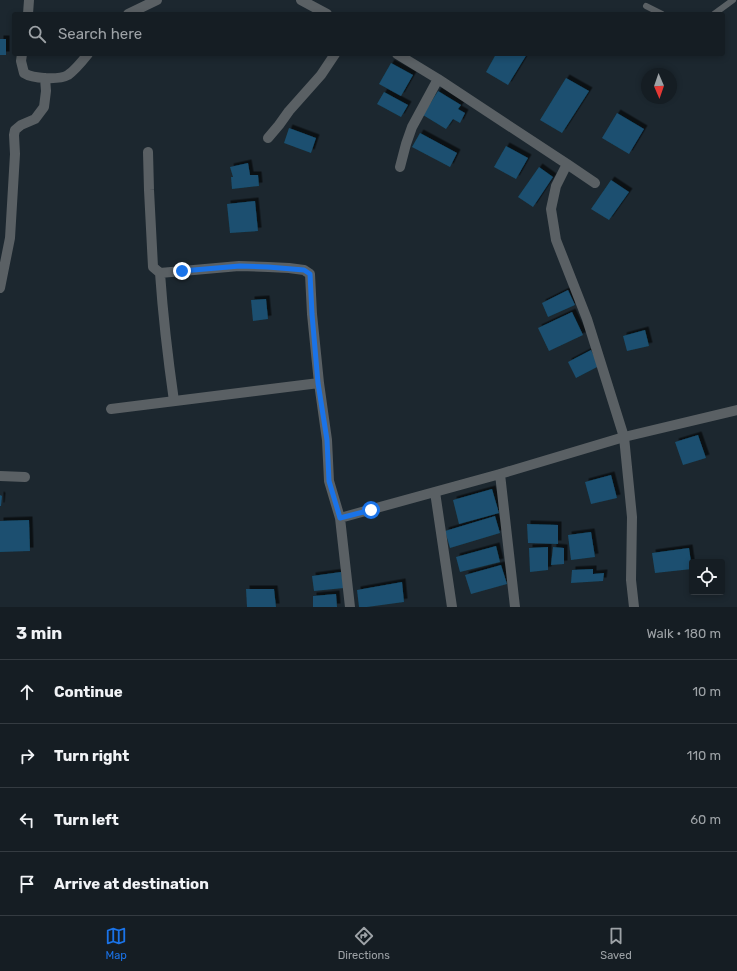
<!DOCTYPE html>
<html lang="en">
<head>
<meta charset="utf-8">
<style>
	:root { --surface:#151d23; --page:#222a30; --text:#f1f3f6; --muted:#9da2a6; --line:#343b41; --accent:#1a73e8 }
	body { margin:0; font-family:Rubik,sans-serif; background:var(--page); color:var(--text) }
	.controls { position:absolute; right:12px; bottom:12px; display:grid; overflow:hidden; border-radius:4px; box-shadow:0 2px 6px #0003 }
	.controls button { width:36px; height:36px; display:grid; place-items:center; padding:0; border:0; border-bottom:1px solid var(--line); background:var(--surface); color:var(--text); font:20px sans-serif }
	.compass { position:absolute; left:641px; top:68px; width:36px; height:36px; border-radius:50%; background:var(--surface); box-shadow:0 2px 6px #0003; rotate:178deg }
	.stop { position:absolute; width:12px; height:12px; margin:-9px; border:3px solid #1a73e8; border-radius:50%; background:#fff }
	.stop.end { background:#1a73e8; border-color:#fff; box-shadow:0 1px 4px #0008 }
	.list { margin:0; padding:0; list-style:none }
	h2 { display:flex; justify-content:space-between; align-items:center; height:52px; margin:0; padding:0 16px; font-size:17px }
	h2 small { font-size:13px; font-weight:400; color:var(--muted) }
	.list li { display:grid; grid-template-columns:26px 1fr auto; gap:12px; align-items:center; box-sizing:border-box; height:64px; padding:0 16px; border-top:1px solid var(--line) }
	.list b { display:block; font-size:15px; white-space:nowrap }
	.list em { font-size:13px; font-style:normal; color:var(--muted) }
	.icon { flex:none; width:22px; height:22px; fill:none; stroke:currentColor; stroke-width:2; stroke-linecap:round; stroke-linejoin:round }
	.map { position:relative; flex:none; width:737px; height:607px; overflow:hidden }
	.search { position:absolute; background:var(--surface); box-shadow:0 2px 6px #0003; left:12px; right:12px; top:12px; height:44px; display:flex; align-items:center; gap:10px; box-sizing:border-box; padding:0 14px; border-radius:4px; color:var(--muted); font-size:15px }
	.sheet { height:308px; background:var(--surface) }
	nav { display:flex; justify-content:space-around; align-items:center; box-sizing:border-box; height:56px; border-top:1px solid var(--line); background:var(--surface); font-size:11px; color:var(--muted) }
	nav a { display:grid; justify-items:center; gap:2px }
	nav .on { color:var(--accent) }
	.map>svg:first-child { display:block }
	.building { fill:#1a506f; filter:url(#shadow) }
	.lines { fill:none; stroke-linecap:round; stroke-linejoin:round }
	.service { stroke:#5a6064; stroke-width:6 }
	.minor { stroke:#5a6064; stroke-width:10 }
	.route { stroke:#1a73e8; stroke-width:5 }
</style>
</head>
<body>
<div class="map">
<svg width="737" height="607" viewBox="0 0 737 607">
	<defs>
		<filter id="shadow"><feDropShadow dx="3.5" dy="-3.5" stdDeviation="0" flood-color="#0009"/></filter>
	</defs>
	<rect width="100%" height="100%" fill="#1c272f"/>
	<path class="building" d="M 0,39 L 6,39 L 6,55 L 0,55 Z
		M 496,54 L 527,54 L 508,85 L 486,72 Z
		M 391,63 L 413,75 L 401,96 L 379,84 Z
		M 566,78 L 589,91 L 562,133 L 540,120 Z
		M 438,91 L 461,105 L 458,109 L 465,113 L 460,123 L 453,119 L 446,129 L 423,115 Z
		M 384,92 L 408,105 L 401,117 L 377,104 Z
		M 617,113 L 644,129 L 629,154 L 602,138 Z
		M 289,128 L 316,138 L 311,153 L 284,143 Z
		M 420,133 L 457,153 L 450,167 L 412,147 Z
		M 506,146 L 528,158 L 516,179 L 494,167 Z
		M 248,163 L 250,175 L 258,175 L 259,186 L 232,189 L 231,177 L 233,177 L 230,167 Z
		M 539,167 L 553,177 L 533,207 L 518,197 Z
		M 611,180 L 629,192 L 609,220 L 591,209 Z
		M 255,201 L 258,231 L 230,233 L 227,204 Z
		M 568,290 L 575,305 L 548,317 L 542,303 Z
		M 266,299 L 268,319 L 253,321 L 251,300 Z
		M 572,312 L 583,335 L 549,351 L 538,328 Z
		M 645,330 L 649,346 L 627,351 L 623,336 Z
		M 591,350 L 599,366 L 576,378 L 568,362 Z
		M 698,435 L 706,458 L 683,465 L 675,442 Z
		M 611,475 L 617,498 L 591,504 L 585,482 Z
		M 492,489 L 499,513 L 459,524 L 453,500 Z
		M 0,495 L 2,496 L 1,506 L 0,506 Z
		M 495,516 L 500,533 L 450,548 L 445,531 Z
		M 29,520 L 30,551 L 0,552 L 0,521 Z
		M 527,524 L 558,525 L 558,544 L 528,543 Z
		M 591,532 L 595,557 L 571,560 L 568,535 Z
		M 496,546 L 500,562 L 460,572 L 456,557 Z
		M 548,547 L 548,570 L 530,572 L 529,548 Z
		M 553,547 L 564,548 L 564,564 L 551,565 Z
		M 689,548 L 692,569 L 655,573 L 652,553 Z
		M 501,565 L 507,584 L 471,594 L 465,575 Z
		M 593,569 L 593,574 L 604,573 L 603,581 L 571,583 L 572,570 Z
		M 341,572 L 344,588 L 314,591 L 312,576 Z
		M 402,582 L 404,602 L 367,607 L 359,607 L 357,590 Z
		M 246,589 L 274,589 L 276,607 L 247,607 Z
		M 336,594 L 337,607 L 313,607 L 313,596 Z"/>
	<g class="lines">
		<path class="service" d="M 646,6 L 662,14
			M 714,14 L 733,0"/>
		<path class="minor" d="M 301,0 L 327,14
			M 28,14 L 29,0
			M 128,14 L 157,0
			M 22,54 L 21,61 L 24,73 C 33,79 59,80 68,75 C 74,71 84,59 88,54
			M 397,54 L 438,79 L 567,164 L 556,186 L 551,209 L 556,240 L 587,319 L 624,437 L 632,517 L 631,580 L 634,607
			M 268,138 L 279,125 L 289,111 L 321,75 L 335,54
			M 148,152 L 149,190 L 153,267 L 160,273 L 239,266 L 268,267 L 289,268 L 304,270 L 310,274 L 312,314 L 319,383 L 327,440 L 329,481 L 340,518
			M 567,164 L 595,183
			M 400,167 L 406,144 L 412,127 L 438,79
			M 160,273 C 163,316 168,359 174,401
			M 0,288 L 10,238 L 15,154 L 14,135 L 15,130 L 21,125 L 35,119 L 44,107 L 46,91 L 45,78
			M 111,409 L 319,383
			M 500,474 L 515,607
			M 0,476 L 25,477
			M 435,492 L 452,607
			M 350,607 L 340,518 L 500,474 L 624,437 L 737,410"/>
	</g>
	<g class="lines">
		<path class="route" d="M 182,271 L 240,266 L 268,267 L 304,270 L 310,274 L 312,314 L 318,383 L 327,440 L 329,481 L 340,518 L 371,510"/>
	</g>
</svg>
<div class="controls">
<button><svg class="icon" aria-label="locate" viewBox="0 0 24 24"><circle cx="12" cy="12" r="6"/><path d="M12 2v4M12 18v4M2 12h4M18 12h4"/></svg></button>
</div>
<svg class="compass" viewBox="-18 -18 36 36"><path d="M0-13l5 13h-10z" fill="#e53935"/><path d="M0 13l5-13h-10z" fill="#9da2a6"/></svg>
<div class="stop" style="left:371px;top:510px"></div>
<div class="stop end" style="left:182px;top:271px"></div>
<div class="search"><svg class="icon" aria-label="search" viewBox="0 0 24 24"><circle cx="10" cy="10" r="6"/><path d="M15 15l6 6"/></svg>Search here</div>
</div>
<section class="sheet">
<h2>3 min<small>Walk · 180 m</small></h2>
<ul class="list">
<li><svg class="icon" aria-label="ahead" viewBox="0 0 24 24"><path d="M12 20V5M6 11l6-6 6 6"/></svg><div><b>Continue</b></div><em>10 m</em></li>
<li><svg class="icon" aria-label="right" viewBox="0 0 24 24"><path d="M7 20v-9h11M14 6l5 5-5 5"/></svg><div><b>Turn right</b></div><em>110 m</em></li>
<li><svg class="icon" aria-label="left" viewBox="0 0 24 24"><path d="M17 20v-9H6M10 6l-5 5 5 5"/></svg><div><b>Turn left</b></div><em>60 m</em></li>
<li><svg class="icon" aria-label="arrive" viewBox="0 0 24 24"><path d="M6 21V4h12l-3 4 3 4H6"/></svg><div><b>Arrive at destination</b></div></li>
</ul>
</section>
<nav>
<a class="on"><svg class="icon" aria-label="map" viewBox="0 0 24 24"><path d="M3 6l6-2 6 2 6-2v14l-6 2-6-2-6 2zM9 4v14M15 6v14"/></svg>Map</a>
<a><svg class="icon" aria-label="directions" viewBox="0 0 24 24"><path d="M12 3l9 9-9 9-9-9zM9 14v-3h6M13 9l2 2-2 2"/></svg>Directions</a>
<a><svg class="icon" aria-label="saved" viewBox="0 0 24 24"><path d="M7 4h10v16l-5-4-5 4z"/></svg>Saved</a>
</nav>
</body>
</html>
